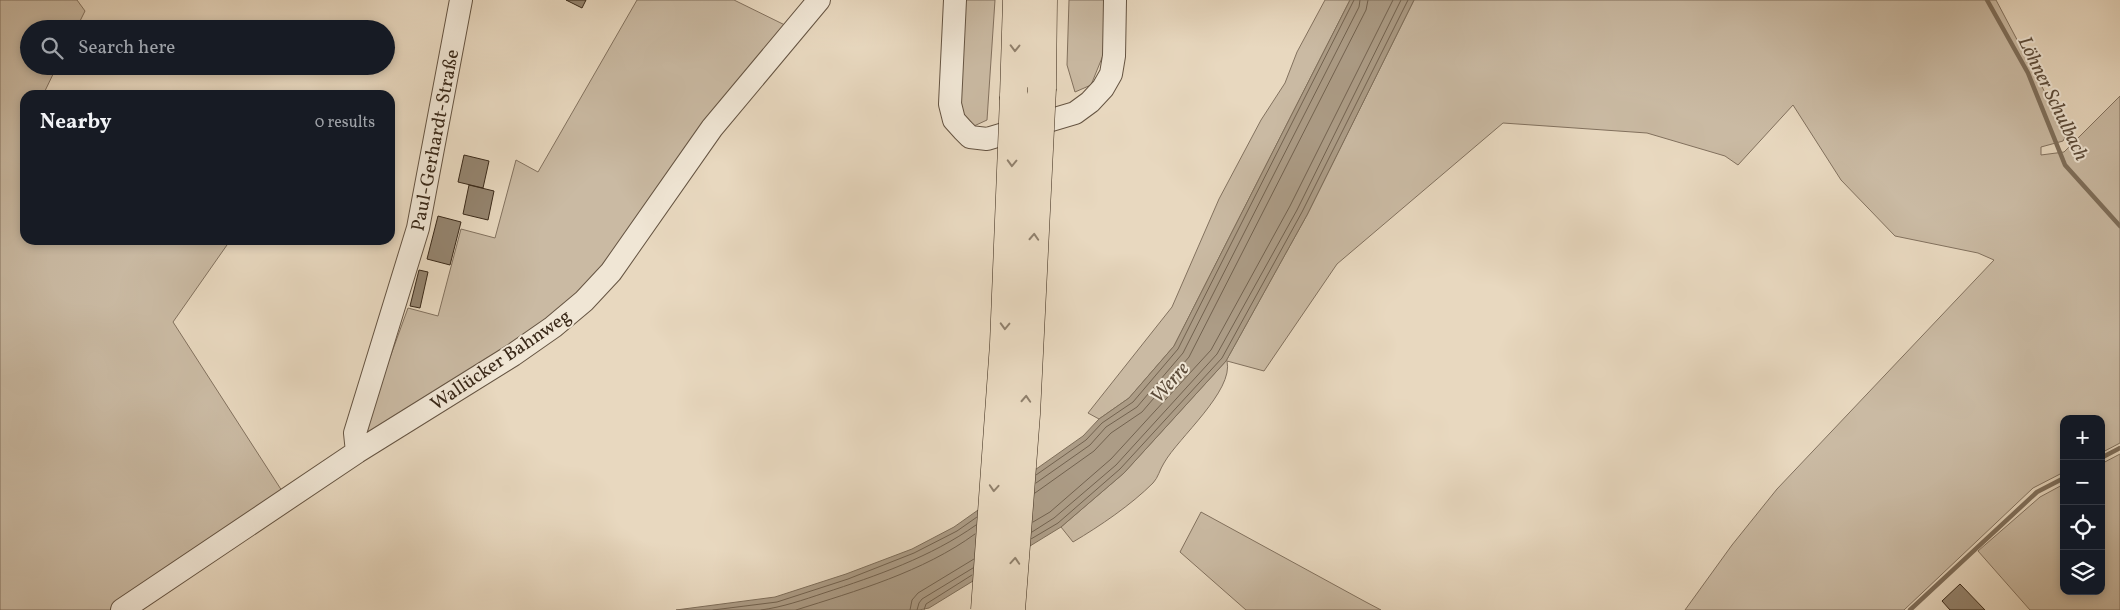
<!DOCTYPE html>
<html lang="en">
<head>
<meta charset="utf-8">
<style>
	:root { --surface:#171b24; --page:#20242c; --text:#f1f3f6; --muted:#9ea1a6; --line:#363941 }
	body { margin:0; font-family:Vollkorn,serif; background:var(--page); color:var(--text) }
	.controls { position:absolute; right:15px; bottom:15px; display:grid; overflow:hidden; border-radius:10px; box-shadow:0 2px 8px #0003 }
	.controls button { width:45px; height:45px; display:grid; place-items:center; padding:0; border:0; border-bottom:1px solid var(--line); background:var(--surface); color:var(--text); font:25px sans-serif }
	.list { margin:0; padding:0; list-style:none }
	h2 { display:flex; justify-content:space-between; align-items:center; height:65px; margin:0; padding:0 20px; font-size:21px }
	h2 small { font-size:16px; font-weight:400; color:var(--muted) }
	.icon { flex:none; width:28px; height:28px; fill:none; stroke:currentColor; stroke-width:2; stroke-linecap:round; stroke-linejoin:round }
	.map { position:relative; flex:none; width:2120px; height:610px; overflow:hidden }
	.search { position:absolute; background:var(--surface); box-shadow:0 2px 8px #0003; left:20px; top:20px; width:375px; height:55px; display:flex; align-items:center; gap:12px; box-sizing:border-box; padding:0 18px; border-radius:28px; color:var(--muted); font-size:19px }
	.panel { position:absolute; background:var(--surface); box-shadow:0 2px 8px #0003; left:20px; top:90px; width:375px; height:155px; border-radius:15px }
	.map>svg:first-child { display:block }
	.green { fill:#cabaa3; stroke:#82715e }
	.water { fill:#ac9c86; stroke:#7e6e5a }
	.lines { fill:none; stroke-linecap:round; stroke-linejoin:round }
	.shore { stroke:#72624f; stroke-width:1 }
	.stream { stroke:#7e6e5a; stroke-width:4.5 }
	.building { fill:#94846f; stroke:#392818 }
	.minor-casing { stroke:#655442; stroke-width:24 }
	.highway-casing { stroke:#392818; stroke-width:29 }
	.minor { stroke:#f0e6d5; stroke-width:22 }
	.highway { stroke:#e8d8bf; stroke-width:28 }
	.highway-bridge-casing { stroke:#392818; stroke-width:29; stroke-linecap:butt }
	.highway-bridge { stroke:#e8d8bf; stroke-width:28 }
	.oneway { stroke:#90806c }
	.labels { text-anchor:middle; stroke-width:4; stroke-linejoin:round; paint-order:stroke }
	.street-label { font-size:19px; fill:#392818; stroke:#f0e6d5 }
	.water-label { font-size:20px; font-style:italic; fill:#5c4b39; stroke:#f0e6d5 }
</style>
</head>
<body>
<div class="map">
<svg width="2120" height="610" viewBox="0 0 2120 610">
	<rect width="100%" height="100%" fill="#e8d8bf"/>
	<filter id="stains"><feTurbulence type="fractalNoise" baseFrequency=".004" numOctaves="4"/><feColorMatrix values="0 0 0 0 .2 0 0 0 0 .09 0 0 0 0 .02 0 0 0 .5 -.17"/></filter>
	<radialGradient id="worn" r=".72"><stop offset=".6" stop-color="#630" stop-opacity="0"/><stop offset="1" stop-color="#630" stop-opacity=".3"/></radialGradient>
	<path class="green" d="M 0,0 L 77,0 L 85,11 L 76,29 L 29,29 L 29,66 L 57,66 L 43,95 L 25,95 L 25,240 L 228,240 L 227,245 L 173,322 L 284,494 L 112,610 L 0,610 Z
		M 637,0 L 734,0 L 793,29 L 605,269 L 556,317 L 369,433 L 365,426 L 408,308 L 438,316 L 461,229 L 495,238 L 516,160 L 538,172 Z
		M 960,0 L 995,0 L 987,120 L 974,126 L 959,115 Z
		M 1069,0 L 1109,0 L 1106,48 L 1091,85 L 1075,92 L 1067,65 Z
		M 1325,0 L 1350,0 L 1174,346 L 1129,398 L 1099,419 L 1088,413 L 1172,307 L 1219,199 L 1261,120 L 1285,83 L 1297,52 Z
		M 1414,0 L 1996,0 L 2067,134 L 2063,141 L 2041,147 L 2041,155 L 2064,152 L 2120,96 L 2120,443 L 2101,453 L 2101,419 L 2064,419 L 2064,472 L 2033,488 L 1904,610 L 1685,610 L 1732,545 L 1777,489 L 1994,260 L 1978,253 L 1895,236 L 1841,180 L 1793,105 L 1738,165 L 1725,156 L 1647,133 L 1503,123 L 1337,264 L 1264,371 L 1227,361 C 1234,391 1178,438 1164,463 C 1160,469 1158,478 1153,483 C 1131,505 1100,526 1073,542 L 1061,527 L 1124,473 L 1226,361 L 1307,215 Z
		M 2120,454 L 2120,610 L 2030,610 L 1978,551 L 2040,497 L 2064,484 L 2064,591 L 2101,591 L 2101,464 Z
		M 1201,512 L 1364,601 L 1381,610 L 1246,610 L 1180,552 Z"/>
	<path class="water" d="M 1350,0 L 1414,0 L 1307,215 L 1226,361 L 1124,473 L 1061,527 L 929,608 L 919,610 L 676,610 L 775,597 L 846,574 L 912,549 L 954,527 L 1083,436 L 1099,419 L 1129,398 L 1174,346 Z"/>
	<g class="lines">
		<path class="shore" d="M 1036,475 L 1086,440 L 1102,423 L 1133,402 L 1178,349 L 1354,0
			M 1036,483 L 1090,445 L 1106,427 L 1137,407 L 1183,353 L 1359,7 L 1360,0
			M 1035,493 L 1094,451 L 1111,433 L 1142,412 L 1189,357 L 1366,10 L 1368,0
			M 1033,522 L 1050,512 L 1111,459 L 1211,350 L 1290,206 L 1393,0
			M 1032,532 L 1054,518 L 1116,465 L 1217,354 L 1297,210 L 1401,0
			M 1031,539 L 1058,523 L 1120,469 L 1222,358 L 1302,212 L 1408,0
			M 713,610 L 777,602 L 848,579 L 914,553 L 957,531 L 977,517
			M 761,610 C 783,607 803,600 824,593 C 876,576 931,557 976,525
			M 796,610 C 856,591 923,572 975,534
			M 910,610 L 912,600 L 918,593 L 974,559
			M 917,610 L 919,603 L 922,599 L 973,568
			M 924,610 L 926,604 L 972,575"/>
		<path class="stream" d="M 1987,0 L 2028,73 L 2065,165 L 2120,226
			M 2101,458 L 2120,448
			M 1910,610 L 2037,492 L 2064,478"/>
	</g>
	<path class="building" d="M 566,0 L 586,0 L 582,8 Z
		M 464,155 L 489,161 L 483,188 L 458,182 Z
		M 469,185 L 494,191 L 488,220 L 463,214 Z
		M 438,216 L 461,222 L 450,265 L 427,259 Z
		M 419,270 L 428,272 L 420,308 L 410,306 Z
		M 1960,584 L 1985,610 L 1950,610 L 1942,601 Z"/>
	<g class="lines">
		<defs>
			<path id="minor" d="M 955,0 L 950,104 L 954,120 L 963,130 L 970,137 L 987,139 L 1075,113 L 1090,102 L 1103,88 L 1111,74 L 1114,56 L 1115,0
				M 357,452 L 355,433 L 418,228 L 461,0
				M 122,610 L 357,452 L 513,355 L 553,327 L 584,301 L 611,272 L 712,128 L 819,0"/>
			<path id="highway" d="M 1042,88 L 1043,0
				M 1014,97 L 1017,0"/>
		</defs>
		<use href="#minor" class="minor-casing"/>
		<use href="#highway" class="highway-casing"/>
		<use href="#minor" class="minor"/>
		<use href="#highway" class="highway"/>
		<defs>
			<path id="highway-bridge" d="M 985,610 L 1004,344 L 1014,97
				M 1011,610 L 1026,414 L 1042,88"/>
		</defs>
		<use href="#highway-bridge" class="highway-bridge-casing"/>
		<use href="#highway-bridge" class="highway-bridge"/>
	</g>
	<defs><path id="oneway-chevron" d="M-2-3.5L2.5 0L-2 3.5" fill="none" stroke-width="1.6" stroke-linecap="round" stroke-linejoin="round" transform="scale(1.25)"/></defs>
	<g class="oneway">
		<use href="#oneway-chevron" transform="translate(1015 48) rotate(91)"/>
		<use href="#oneway-chevron" transform="translate(1012 163) rotate(92)"/>
		<use href="#oneway-chevron" transform="translate(1034 237) rotate(-87)"/>
		<use href="#oneway-chevron" transform="translate(1005 326) rotate(92)"/>
		<use href="#oneway-chevron" transform="translate(1026 399) rotate(-87)"/>
		<use href="#oneway-chevron" transform="translate(994 488) rotate(94)"/>
		<use href="#oneway-chevron" transform="translate(1015 561) rotate(-86)"/>
	</g>
	<g class="labels">
		<g class="street-label">
			<text transform="translate(434 140) rotate(-79)" y="7">Paul-Gerhardt-Straße</text>
			<text transform="translate(500 359) rotate(-34)" y="7">Wallücker Bahnweg</text>
		</g>
		<g class="water-label">
			<text transform="translate(2054 98) rotate(64)" y="7">Löhner Schulbach</text>
			<text transform="translate(1169 382) rotate(-49)" y="7">Werre</text>
		</g>
	</g>
	<rect width="100%" height="100%" filter="url(#stains)"/>
	<rect width="100%" height="100%" fill="url(#worn)"/>
</svg>
<div class="controls">
<button>+</button>
<button>−</button>
<button><svg class="icon" aria-label="locate" viewBox="0 0 24 24"><circle cx="12" cy="12" r="6"/><path d="M12 2v4M12 18v4M2 12h4M18 12h4"/></svg></button>
<button><svg class="icon" aria-label="layers" viewBox="0 0 24 24"><path d="M12 4l9 5-9 5-9-5zM3 14l9 5 9-5"/></svg></button>
</div>
<div class="search"><svg class="icon" aria-label="search" viewBox="0 0 24 24"><circle cx="10" cy="10" r="6"/><path d="M15 15l6 6"/></svg>Search here</div>
<section class="panel">
<h2>Nearby<small>0 results</small></h2>
<ul class="list">
</ul>
</section>
</div>
</body>
</html>
